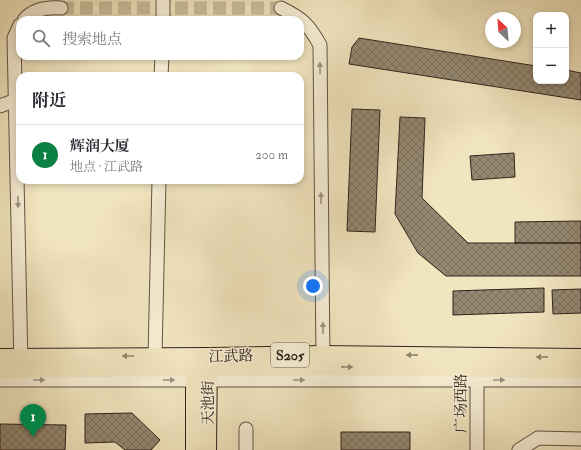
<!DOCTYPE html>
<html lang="zh">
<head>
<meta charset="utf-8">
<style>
	:root { --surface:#fff; --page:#f2f2f3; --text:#2b2b33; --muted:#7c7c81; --line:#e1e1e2; --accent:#0b8043 }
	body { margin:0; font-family:"IM FELL Double Pica","Noto Serif SC",serif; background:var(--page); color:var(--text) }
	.controls { position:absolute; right:12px; top:12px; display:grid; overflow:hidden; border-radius:8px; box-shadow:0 2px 6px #0003 }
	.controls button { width:36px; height:36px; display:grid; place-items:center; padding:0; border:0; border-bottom:1px solid var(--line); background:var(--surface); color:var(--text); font:20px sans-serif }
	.compass { position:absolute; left:485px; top:12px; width:36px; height:36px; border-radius:50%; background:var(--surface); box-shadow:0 2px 6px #0003; rotate:334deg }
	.you { position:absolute; left:313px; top:286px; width:14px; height:14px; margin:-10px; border:3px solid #fff; border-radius:50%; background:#1a73e8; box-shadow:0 0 0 6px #1a73e833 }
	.badge { display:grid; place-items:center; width:26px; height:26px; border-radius:50%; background:var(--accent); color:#fff; font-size:13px; font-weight:700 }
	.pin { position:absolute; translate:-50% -33px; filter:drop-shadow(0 1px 2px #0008) }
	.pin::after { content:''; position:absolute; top:21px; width:14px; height:12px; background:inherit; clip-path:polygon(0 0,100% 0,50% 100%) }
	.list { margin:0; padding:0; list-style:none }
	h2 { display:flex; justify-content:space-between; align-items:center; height:52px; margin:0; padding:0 16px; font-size:17px }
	h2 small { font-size:13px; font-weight:400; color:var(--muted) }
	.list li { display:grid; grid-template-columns:26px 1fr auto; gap:12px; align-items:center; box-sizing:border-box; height:60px; padding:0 16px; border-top:1px solid var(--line) }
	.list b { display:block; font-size:15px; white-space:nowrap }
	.list p { margin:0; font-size:13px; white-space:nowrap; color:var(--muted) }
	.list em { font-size:13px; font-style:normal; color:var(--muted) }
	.icon { flex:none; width:22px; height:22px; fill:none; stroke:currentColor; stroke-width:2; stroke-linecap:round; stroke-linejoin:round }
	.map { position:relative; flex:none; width:581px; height:450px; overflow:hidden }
	.search { position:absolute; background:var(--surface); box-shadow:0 2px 6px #0003; left:16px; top:16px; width:288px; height:44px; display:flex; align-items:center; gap:10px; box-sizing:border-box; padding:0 14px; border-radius:12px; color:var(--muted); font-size:15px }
	.panel { position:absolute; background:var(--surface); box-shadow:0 2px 6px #0003; left:16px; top:72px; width:288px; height:112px; border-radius:12px }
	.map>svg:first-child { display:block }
	.building { fill:url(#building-cross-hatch); stroke:#30231c }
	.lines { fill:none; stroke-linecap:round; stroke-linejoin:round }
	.minor-tunnel { stroke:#cabe9e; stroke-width:13; stroke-dasharray:13 6; stroke-linecap:butt }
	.minor-casing { stroke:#605445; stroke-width:15 }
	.major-casing { stroke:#30231c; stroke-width:18 }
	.minor { stroke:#f6eed5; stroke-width:13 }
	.major { stroke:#f1e5bf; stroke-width:16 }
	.oneway { fill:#9d9382 }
	.oneway2 { fill:#90846e }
	.labels { text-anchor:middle; stroke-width:3; stroke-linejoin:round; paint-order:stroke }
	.shield { fill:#f6eed5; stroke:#6b6054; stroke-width:1 }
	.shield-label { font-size:14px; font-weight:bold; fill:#30231c }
	.street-label { font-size:15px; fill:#30231c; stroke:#f6eed5 }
</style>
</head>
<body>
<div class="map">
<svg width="581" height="450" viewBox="0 0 581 450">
	<defs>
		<pattern id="building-cross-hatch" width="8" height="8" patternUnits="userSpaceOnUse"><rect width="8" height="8" fill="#948871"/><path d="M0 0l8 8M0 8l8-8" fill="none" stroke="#796f5c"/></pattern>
	</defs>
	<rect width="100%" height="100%" fill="#f1e5bf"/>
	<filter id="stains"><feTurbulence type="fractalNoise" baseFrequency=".005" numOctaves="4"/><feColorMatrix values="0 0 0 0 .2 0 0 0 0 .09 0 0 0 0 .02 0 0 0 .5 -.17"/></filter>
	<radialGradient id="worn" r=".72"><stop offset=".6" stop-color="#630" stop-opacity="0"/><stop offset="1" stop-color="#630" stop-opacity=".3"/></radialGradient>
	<path class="building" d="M 359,38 L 536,66 L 536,81 L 566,81 L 566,70 L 581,73 L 581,100 L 349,64 L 352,47 Z
		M 352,109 L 380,110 L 375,232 L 347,231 Z
		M 400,117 L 425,118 L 422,198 L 468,243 L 581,243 L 581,276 L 446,276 L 418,253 L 395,214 Z
		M 514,153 L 515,177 L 472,180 L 470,156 Z
		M 581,221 L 581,243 L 515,243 L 515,222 Z
		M 544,288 L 544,312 L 453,315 L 453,291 Z
		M 581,289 L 581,313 L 553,314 L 552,290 Z
		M 132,413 L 160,440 L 151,450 L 125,450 L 115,442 L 85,443 L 85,414 Z
		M 0,424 L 66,425 L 65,450 L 0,450 Z
		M 341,432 L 410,432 L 410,450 L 341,450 Z"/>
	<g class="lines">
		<path class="minor-tunnel" d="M 61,8 L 281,8"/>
		<defs>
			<path id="minor" d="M 281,8 C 303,19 309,25 320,45 L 323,363
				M 24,20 C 33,9 47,7 61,8
				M 163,20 L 163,0
				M 20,25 L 14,38 L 21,366
				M 161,76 L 162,56
				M 0,106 L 16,100
				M 155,356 L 159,180
				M 477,372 L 477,450
				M 0,380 L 581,380
				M 246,450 L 246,429
				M 519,450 L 538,438 L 581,439"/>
			<path id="major" d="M 0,357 L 209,356 L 323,354 L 581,357
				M 0,370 L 323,367 L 581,370
				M 194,450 L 194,359
				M 208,450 L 209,358"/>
		</defs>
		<use href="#minor" class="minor-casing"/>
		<use href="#major" class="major-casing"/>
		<use href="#minor" class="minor"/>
		<use href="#major" class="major"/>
	</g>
	<defs><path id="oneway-solid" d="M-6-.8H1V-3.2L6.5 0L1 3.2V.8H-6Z"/></defs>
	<g class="oneway">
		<use href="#oneway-solid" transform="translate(320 68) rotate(-91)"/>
		<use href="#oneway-solid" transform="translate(321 198) rotate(-91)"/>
		<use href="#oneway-solid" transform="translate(18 202) rotate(89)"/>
		<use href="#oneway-solid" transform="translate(323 328) rotate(-91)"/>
		<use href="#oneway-solid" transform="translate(39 380)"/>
		<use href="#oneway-solid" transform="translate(169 380)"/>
		<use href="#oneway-solid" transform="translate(299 380)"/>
		<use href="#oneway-solid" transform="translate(499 380)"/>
	</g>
	<g class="oneway2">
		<use href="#oneway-solid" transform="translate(412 355) rotate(-179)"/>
		<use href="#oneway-solid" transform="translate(128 356) rotate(180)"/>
		<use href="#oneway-solid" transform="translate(542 357) rotate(-179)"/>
		<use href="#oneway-solid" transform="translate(347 367) rotate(1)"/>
	</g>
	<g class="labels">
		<rect class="shield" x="271" y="343" width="38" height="24" rx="3"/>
		<g class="shield-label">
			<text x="290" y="360">S205</text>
		</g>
		<g class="street-label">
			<text transform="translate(231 356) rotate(-1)" y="5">江武路</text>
			<text transform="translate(208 403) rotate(-90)" y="5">天池街</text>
			<text transform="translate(461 403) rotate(-90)" y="5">广场西路</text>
		</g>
	</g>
	<rect width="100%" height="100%" filter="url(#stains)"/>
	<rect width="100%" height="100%" fill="url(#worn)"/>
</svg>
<div class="controls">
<button>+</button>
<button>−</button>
</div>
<svg class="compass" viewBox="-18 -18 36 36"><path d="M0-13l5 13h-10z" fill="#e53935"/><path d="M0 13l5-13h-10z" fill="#7c7c81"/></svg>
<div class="you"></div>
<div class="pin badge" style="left:33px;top:437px">1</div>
<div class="search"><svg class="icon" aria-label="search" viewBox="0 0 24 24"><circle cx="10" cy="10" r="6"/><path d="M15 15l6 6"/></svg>搜索地点</div>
<section class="panel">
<h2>附近<small></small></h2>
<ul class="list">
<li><span class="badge">1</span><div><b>辉润大厦</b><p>地点 · 江武路</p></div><em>200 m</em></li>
</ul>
</section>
</div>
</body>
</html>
